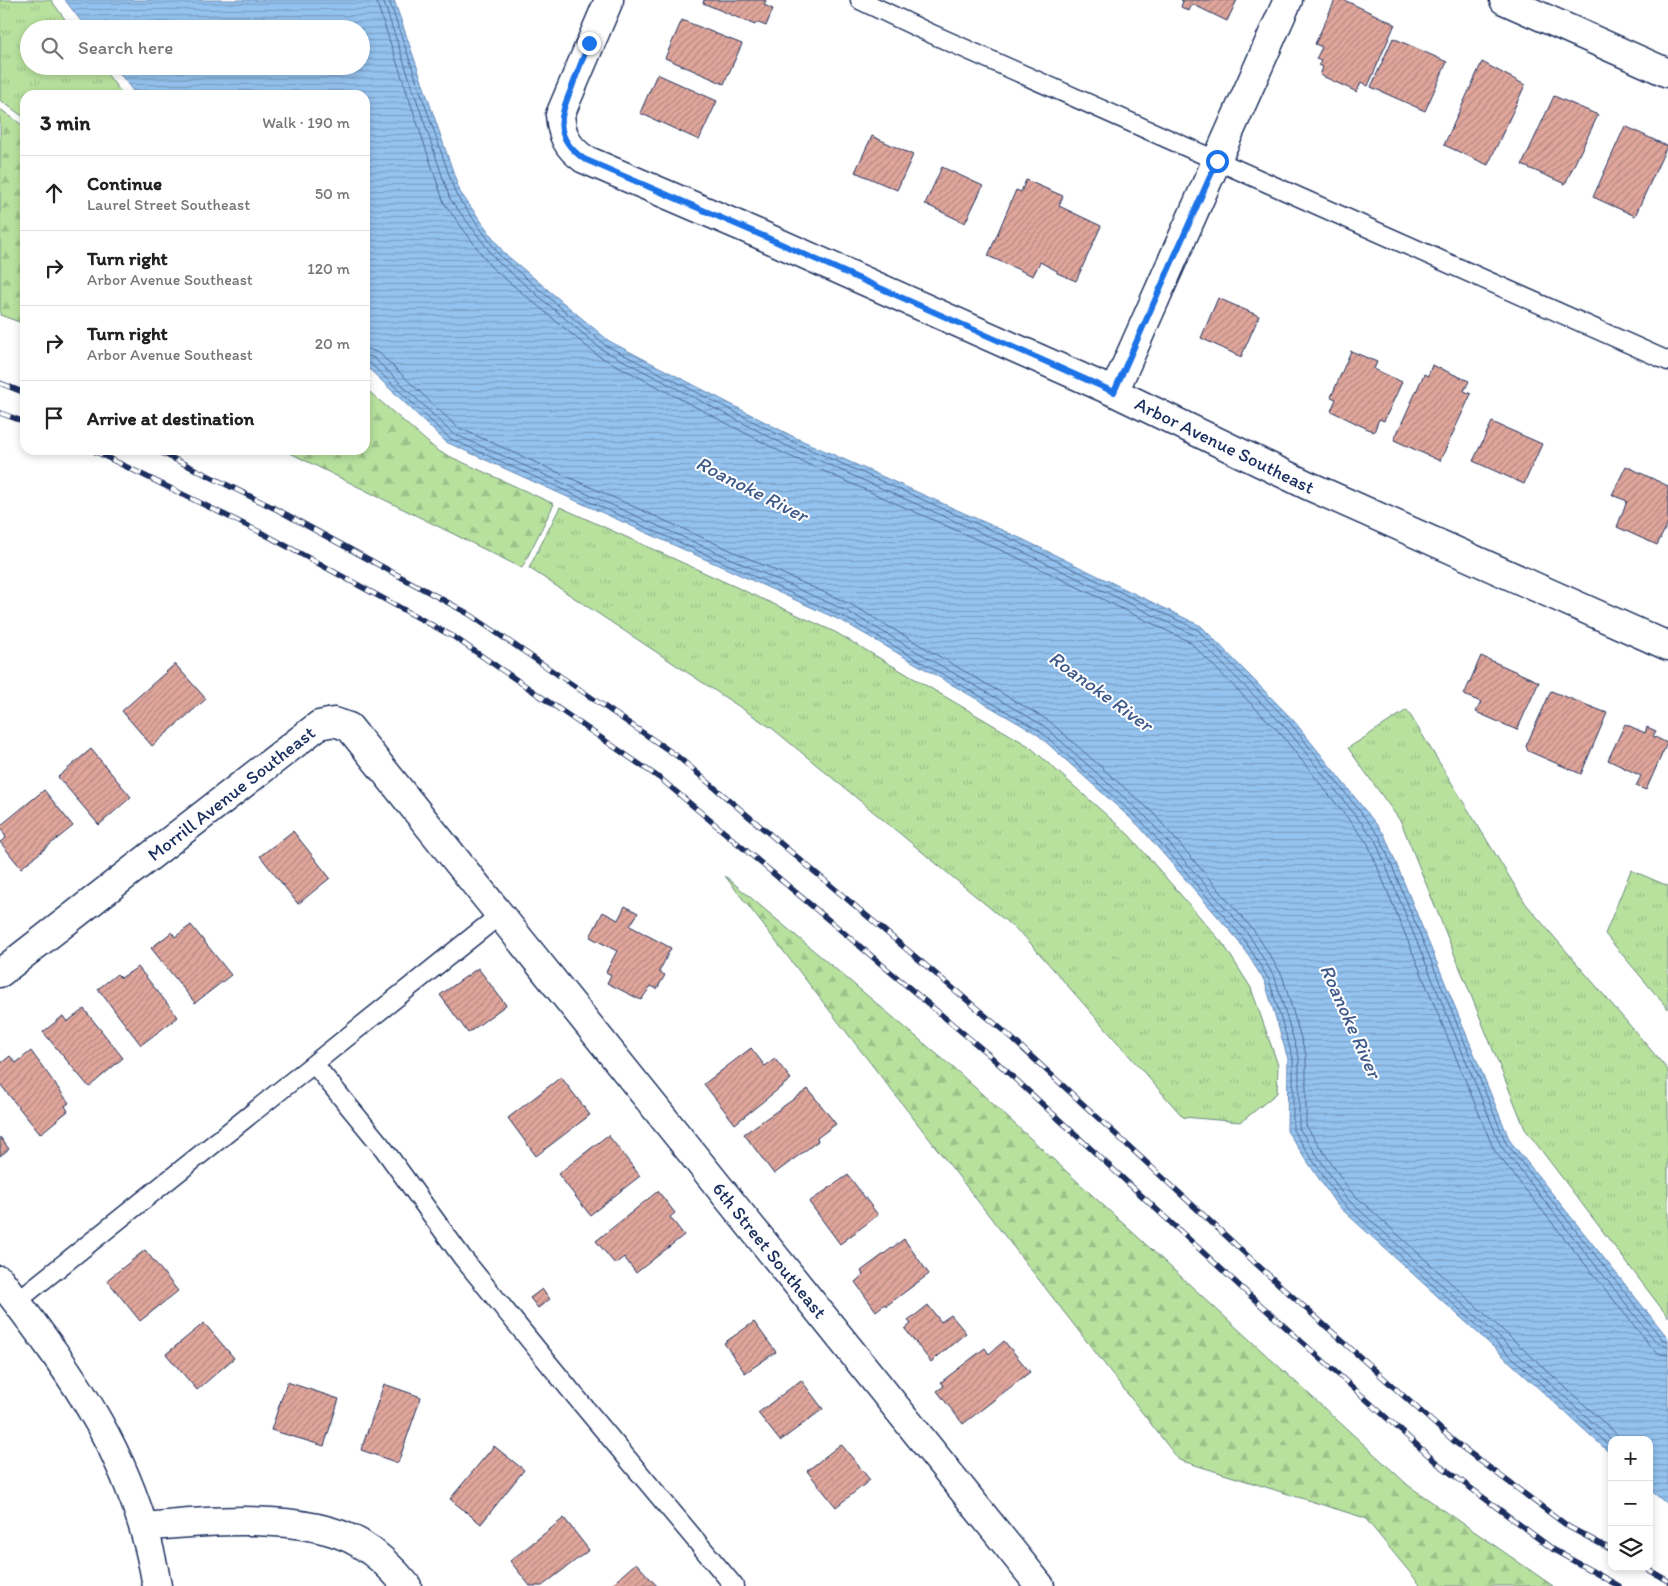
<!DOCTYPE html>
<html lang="en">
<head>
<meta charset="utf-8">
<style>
	:root { --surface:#fff; --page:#f2f2f2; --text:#222; --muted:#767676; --line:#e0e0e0 }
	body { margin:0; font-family:Itim,sans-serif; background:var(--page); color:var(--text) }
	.controls { position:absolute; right:15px; bottom:15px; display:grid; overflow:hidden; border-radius:10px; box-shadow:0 2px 8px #0003 }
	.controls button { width:45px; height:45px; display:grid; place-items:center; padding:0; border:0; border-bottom:1px solid var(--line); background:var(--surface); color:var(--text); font:25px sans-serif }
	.stop { position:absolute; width:15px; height:15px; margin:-11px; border:4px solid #1a73e8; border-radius:50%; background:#fff }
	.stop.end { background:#1a73e8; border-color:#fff; box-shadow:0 1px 5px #0008 }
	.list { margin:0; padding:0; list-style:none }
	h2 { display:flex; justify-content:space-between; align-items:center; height:65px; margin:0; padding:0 20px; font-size:21px }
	h2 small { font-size:16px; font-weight:400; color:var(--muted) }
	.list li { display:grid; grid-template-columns:32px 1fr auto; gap:15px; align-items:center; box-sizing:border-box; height:75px; padding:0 20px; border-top:1px solid var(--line) }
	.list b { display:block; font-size:19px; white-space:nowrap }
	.list p { margin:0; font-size:16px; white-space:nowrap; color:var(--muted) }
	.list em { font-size:16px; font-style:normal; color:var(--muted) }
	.icon { flex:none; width:28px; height:28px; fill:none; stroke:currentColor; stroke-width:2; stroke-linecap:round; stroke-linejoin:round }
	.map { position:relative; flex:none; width:1668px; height:1586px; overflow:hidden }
	.search { position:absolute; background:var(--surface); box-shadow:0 2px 8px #0003; left:20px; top:20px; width:350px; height:55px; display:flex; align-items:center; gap:12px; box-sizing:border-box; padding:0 18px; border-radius:28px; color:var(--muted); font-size:19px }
	.panel { position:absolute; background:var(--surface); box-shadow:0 2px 8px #0003; left:20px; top:90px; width:350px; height:365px; border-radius:15px }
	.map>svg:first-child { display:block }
	.grass { fill:url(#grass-tufts); stroke:#6a887e }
	.forest { fill:url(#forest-firs); stroke:#6a887e }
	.water { fill:url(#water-rules); stroke:#6488b5 }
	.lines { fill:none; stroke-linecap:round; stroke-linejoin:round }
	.shore { stroke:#4c6a98; stroke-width:1 }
	.building { fill:url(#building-hatch); stroke:#1b2f5e }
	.lane-casing { stroke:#1b2f5e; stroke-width:21 }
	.street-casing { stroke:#1b2f5e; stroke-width:31 }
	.lane { stroke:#fff; stroke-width:18 }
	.street { stroke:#fff; stroke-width:28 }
	.rail-casing { stroke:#1b2f5e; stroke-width:5.5 }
	.rail { stroke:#fff; stroke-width:4; stroke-dasharray:11; stroke-linecap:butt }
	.route { stroke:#1a73e8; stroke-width:6 }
	.labels { text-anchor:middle; stroke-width:4; stroke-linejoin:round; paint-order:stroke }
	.street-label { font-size:19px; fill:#1b2f5e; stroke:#fff }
	.water-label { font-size:20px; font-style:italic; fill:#405b8a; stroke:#fff }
</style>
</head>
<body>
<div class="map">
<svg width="1668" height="1586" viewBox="0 0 1668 1586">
	<defs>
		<pattern id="grass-tufts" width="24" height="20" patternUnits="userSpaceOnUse" patternTransform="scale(1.25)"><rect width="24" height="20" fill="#b8e19e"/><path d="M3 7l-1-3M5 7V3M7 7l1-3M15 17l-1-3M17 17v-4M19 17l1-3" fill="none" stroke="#9ec18a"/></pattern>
		<pattern id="forest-firs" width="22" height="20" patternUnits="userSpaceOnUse" patternTransform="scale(1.25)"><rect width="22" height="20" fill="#b8e19e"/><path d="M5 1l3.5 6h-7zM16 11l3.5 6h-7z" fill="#9ec18a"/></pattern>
		<pattern id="water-rules" width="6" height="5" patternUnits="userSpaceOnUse" patternTransform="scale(1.25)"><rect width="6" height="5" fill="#95c3ef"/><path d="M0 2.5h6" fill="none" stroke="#799fc5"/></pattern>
		<pattern id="building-hatch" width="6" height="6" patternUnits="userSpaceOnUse" patternTransform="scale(1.25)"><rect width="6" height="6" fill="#e0a69c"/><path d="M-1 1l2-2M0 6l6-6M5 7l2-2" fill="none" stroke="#b58882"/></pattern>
	</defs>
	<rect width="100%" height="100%" fill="#fff"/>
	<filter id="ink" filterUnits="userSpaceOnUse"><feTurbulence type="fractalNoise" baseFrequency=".02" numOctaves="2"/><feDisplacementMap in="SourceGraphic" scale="10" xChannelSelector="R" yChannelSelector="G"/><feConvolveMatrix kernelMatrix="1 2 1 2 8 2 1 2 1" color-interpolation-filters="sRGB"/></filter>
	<g filter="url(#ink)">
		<path class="grass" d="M 0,0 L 51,0 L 72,29 L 29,29 L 29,66 L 101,66 L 123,95 L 25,95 L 25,118 L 0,100 Z
			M 560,507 L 835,632 L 1029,746 L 1129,835 L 1224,945 L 1251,988 L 1278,1065 L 1277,1093 L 1241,1122 L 1183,1117 L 1024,936 L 773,729 L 529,568 Z
			M 1407,710 L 1526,904 L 1668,1070 L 1668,1317 L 1525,1129 L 1401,822 L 1348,748 Z
			M 1631,870 L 1668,886 L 1668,1009 L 1605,934 Z"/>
		<path class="forest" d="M 0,109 L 25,127 L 25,324 L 0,315 Z
			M 365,388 L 438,451 L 554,504 L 522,568 L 284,450 L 365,450 Z
			M 725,876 L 957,1071 L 1409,1486 L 1553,1586 L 1421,1586 L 1365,1518 L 1179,1460 Z"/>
		<path class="water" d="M 65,0 L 394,0 L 460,192 L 504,253 L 609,341 L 794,437 L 1022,539 L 1201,626 L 1294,721 L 1384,834 L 1510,1141 L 1668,1338 L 1668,1505 L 1649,1489 L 1649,1440 L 1612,1440 L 1612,1455 L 1336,1204 L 1287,1131 L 1288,1059 L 1265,982 L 1239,941 L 1139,826 L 1037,734 L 844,622 L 446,442 L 365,365 L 365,95 L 136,95 L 114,66 L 361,66 L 361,29 L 87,29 Z"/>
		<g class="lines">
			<path class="shore" d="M 376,0 L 444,203 L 491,267 L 597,355 L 785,454 L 1014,556 L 1190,642 L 1280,733 L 1368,844 L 1494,1150 L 1652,1348 L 1660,1354 L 1668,1355
				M 383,0 L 450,199 L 497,261 L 601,349 L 789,447 L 1017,549 L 1194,635 L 1286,728 L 1375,840 L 1501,1146 L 1657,1343 L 1668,1347
				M 389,0 L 456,195 L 501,257 L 605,345 L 791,441 L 1020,543 L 1198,630 L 1291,724 L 1380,837 L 1506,1143 L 1662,1339 L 1668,1341
				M 365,348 L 379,353 L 457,427 L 852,605 L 1049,721 L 1153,813 L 1255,932 L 1282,975 L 1306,1055 L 1306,1126 L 1350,1191 L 1623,1440
				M 365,355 L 374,358 L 452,433 L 849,612 L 1044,726 L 1147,818 L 1249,935 L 1275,978 L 1299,1057 L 1299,1128 L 1344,1196 L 1612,1440
				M 365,362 L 370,363 L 449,438 L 846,618 L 1040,731 L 1143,823 L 1244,939 L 1269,980 L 1293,1058 L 1293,1130 L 1339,1200 L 1612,1448"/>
		</g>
		<path class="building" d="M 704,0 L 766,0 L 764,5 L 773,9 L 766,26 L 756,22 L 755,25 L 703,3 Z
			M 1181,0 L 1237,0 L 1227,21 L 1192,4 L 1189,11 L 1181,7 L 1183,1 Z
			M 1335,0 L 1344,0 L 1395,24 L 1368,86 L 1361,82 L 1357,92 L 1320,75 L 1323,67 L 1319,65 L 1321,61 L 1316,59 L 1322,47 L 1315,44 Z
			M 682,20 L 742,44 L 724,84 L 665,58 Z
			M 1393,38 L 1447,62 L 1425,111 L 1371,87 Z
			M 1482,62 L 1525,85 L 1488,165 L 1444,145 Z
			M 657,74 L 717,101 L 699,140 L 640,113 Z
			M 1554,96 L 1598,115 L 1565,184 L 1522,165 Z
			M 1625,126 L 1667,146 L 1635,216 L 1593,197 Z
			M 872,136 L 913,155 L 897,190 L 855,172 Z
			M 942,167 L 983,186 L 965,223 L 925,204 Z
			M 1026,180 L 1063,196 L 1059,206 L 1101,226 L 1076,281 L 1057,273 L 1057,271 L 1040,262 L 1033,276 L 988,256 L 1016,190 L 1021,192 Z
			M 1218,298 L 1259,316 L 1241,357 L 1201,338 Z
			M 1351,351 L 1377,362 L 1374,369 L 1402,382 L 1384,421 L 1379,419 L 1374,432 L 1331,411 L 1336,399 L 1331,397 Z
			M 1432,365 L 1469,381 L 1464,391 L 1471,394 L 1440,461 L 1394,440 L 1424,374 L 1428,376 Z
			M 1492,422 L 1542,444 L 1524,484 L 1473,461 Z
			M 1626,466 L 1668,486 L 1668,523 L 1657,545 L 1617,527 L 1627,501 L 1612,495 Z
			M 1481,656 L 1539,682 L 1517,730 L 1476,712 L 1481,702 L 1464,695 Z
			M 175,664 L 206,699 L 152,746 L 122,711 Z
			M 1551,691 L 1607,713 L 1581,774 L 1528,751 L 1526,746 Z
			M 1625,724 L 1645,733 L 1647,727 L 1656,731 L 1653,736 L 1667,743 L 1646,790 L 1636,786 L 1641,776 L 1608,760 Z
			M 91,749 L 131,797 L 99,825 L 58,777 Z
			M 44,790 L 73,826 L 21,868 L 0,842 L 6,838 L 0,826 Z
			M 293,831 L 330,878 L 298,904 L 260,856 Z
			M 625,906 L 638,913 L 630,926 L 671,948 L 659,972 L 665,975 L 657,989 L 651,986 L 641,1000 L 607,983 L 611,975 L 606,972 L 617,951 L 590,937 L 603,912 L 618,920 Z
			M 191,925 L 231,975 L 195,1003 L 151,948 L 172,932 L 175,937 Z
			M 138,967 L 178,1017 L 141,1045 L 98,989 L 117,974 L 121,978 Z
			M 478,968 L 506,1005 L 468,1033 L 440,995 Z
			M 84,1009 L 123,1058 L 89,1087 L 43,1032 L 63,1016 L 67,1022 Z
			M 751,1048 L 765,1066 L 775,1059 L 791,1079 L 735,1124 L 704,1084 Z
			M 31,1051 L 69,1103 L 65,1106 L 68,1111 L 40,1134 L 0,1084 L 0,1064 L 10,1056 L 16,1063 Z
			M 561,1077 L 590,1115 L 536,1156 L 508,1118 Z
			M 808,1089 L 836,1124 L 817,1138 L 818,1141 L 774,1174 L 744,1134 Z
			M 608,1135 L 640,1176 L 590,1215 L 558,1174 Z
			M 0,1137 L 9,1149 L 0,1156 Z
			M 848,1175 L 878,1215 L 840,1244 L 809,1202 Z
			M 658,1191 L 675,1213 L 670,1217 L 684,1235 L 636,1273 L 624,1257 L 615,1264 L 596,1241 Z
			M 904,1239 L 929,1274 L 886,1306 L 885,1304 L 876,1311 L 855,1282 L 863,1275 L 861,1271 Z
			M 145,1250 L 178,1291 L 140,1321 L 107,1280 Z
			M 542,1289 L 550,1299 L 538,1308 L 530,1298 Z
			M 928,1305 L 941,1322 L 951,1315 L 966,1333 L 931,1362 L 905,1329 L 911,1324 L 908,1321 Z
			M 754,1322 L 776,1352 L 745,1373 L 724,1343 Z
			M 204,1323 L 234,1358 L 197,1390 L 166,1354 Z
			M 1004,1341 L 1030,1372 L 963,1424 L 937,1391 L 944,1386 L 941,1382 L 985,1348 L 989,1354 Z
			M 801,1380 L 823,1409 L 780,1441 L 758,1413 Z
			M 287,1382 L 339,1399 L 324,1446 L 271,1430 Z
			M 384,1384 L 421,1397 L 398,1463 L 361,1450 Z
			M 841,1444 L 870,1480 L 836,1507 L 807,1471 Z
			M 494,1446 L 524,1470 L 481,1524 L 450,1499 Z
			M 564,1518 L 589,1550 L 542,1586 L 530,1586 L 510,1561 Z
			M 636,1563 L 657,1586 L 610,1586 Z"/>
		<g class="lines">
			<defs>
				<path id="lane" d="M 860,0 L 923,30 L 1668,361
					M 314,1064 L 383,1148 L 462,1257 L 571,1391 L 734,1586
					M 16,1302 L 501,914"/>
				<path id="street" d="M 609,0 L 560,115 C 562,136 567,147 584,159 L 761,235 L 1114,392 L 1307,485 L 1668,646
					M 1504,0 L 1668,73
					M 1114,392 L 1288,0
					M 0,973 L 319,725 L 334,722 L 349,727 L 1040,1586
					M 0,1280 C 75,1378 136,1460 157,1586
					M 144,1527 C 204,1521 305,1512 359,1543 C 379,1555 393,1569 407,1586"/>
			</defs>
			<use href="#lane" class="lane-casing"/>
			<use href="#street" class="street-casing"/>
			<use href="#lane" class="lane"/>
			<use href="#street" class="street"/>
			<defs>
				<path id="rail" d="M 0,383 L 25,393
					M 0,413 L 25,422
					M 92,450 L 266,535 L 454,637 L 661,779 L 988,1054 L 1244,1290 L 1437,1463 L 1554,1550 L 1619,1586
					M 156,450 L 278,510 L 469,614 L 677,756 L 1006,1033 L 1263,1270 L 1455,1442 L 1569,1527 L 1612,1550
					M 1644,1567 L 1668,1581"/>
			</defs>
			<use href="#rail" class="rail-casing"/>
			<use href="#rail" class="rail"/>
		</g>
	</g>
	<g class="lines" filter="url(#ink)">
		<path class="route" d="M 589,43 C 583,58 577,73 572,87 C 559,118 553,137 584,159 L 761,235 L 1114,392 L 1217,161"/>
	</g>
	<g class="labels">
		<g class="street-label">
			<text transform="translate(1225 445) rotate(26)" y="7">Arbor Avenue Southeast</text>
			<text transform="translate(231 793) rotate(-38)" y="7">Morrill Avenue Southeast</text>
			<text transform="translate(770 1250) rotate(51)" y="7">6th Street Southeast</text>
		</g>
		<g class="water-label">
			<text transform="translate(752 489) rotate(27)" y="7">Roanoke River</text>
			<text transform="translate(1101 691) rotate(36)" y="7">Roanoke River</text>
			<text transform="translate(1351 1021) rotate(66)" y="7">Roanoke River</text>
		</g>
	</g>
</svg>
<div class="controls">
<button>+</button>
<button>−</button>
<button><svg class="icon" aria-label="layers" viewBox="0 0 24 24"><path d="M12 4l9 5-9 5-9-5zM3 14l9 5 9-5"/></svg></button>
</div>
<div class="stop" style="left:1217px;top:161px"></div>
<div class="stop end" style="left:589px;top:43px"></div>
<div class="search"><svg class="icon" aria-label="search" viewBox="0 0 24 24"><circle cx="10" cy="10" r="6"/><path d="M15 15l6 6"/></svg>Search here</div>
<section class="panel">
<h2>3 min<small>Walk · 190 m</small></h2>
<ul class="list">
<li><svg class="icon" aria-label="ahead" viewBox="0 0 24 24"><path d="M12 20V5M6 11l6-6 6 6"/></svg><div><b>Continue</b><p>Laurel Street Southeast</p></div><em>50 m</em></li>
<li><svg class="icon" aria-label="right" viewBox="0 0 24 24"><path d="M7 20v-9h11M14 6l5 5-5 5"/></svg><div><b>Turn right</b><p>Arbor Avenue Southeast</p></div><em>120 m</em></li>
<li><svg class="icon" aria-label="right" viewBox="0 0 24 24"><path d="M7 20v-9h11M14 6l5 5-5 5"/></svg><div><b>Turn right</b><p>Arbor Avenue Southeast</p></div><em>20 m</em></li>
<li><svg class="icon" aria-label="arrive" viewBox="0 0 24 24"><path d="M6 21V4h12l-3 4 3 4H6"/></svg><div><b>Arrive at destination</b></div></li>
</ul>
</section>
</div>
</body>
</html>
